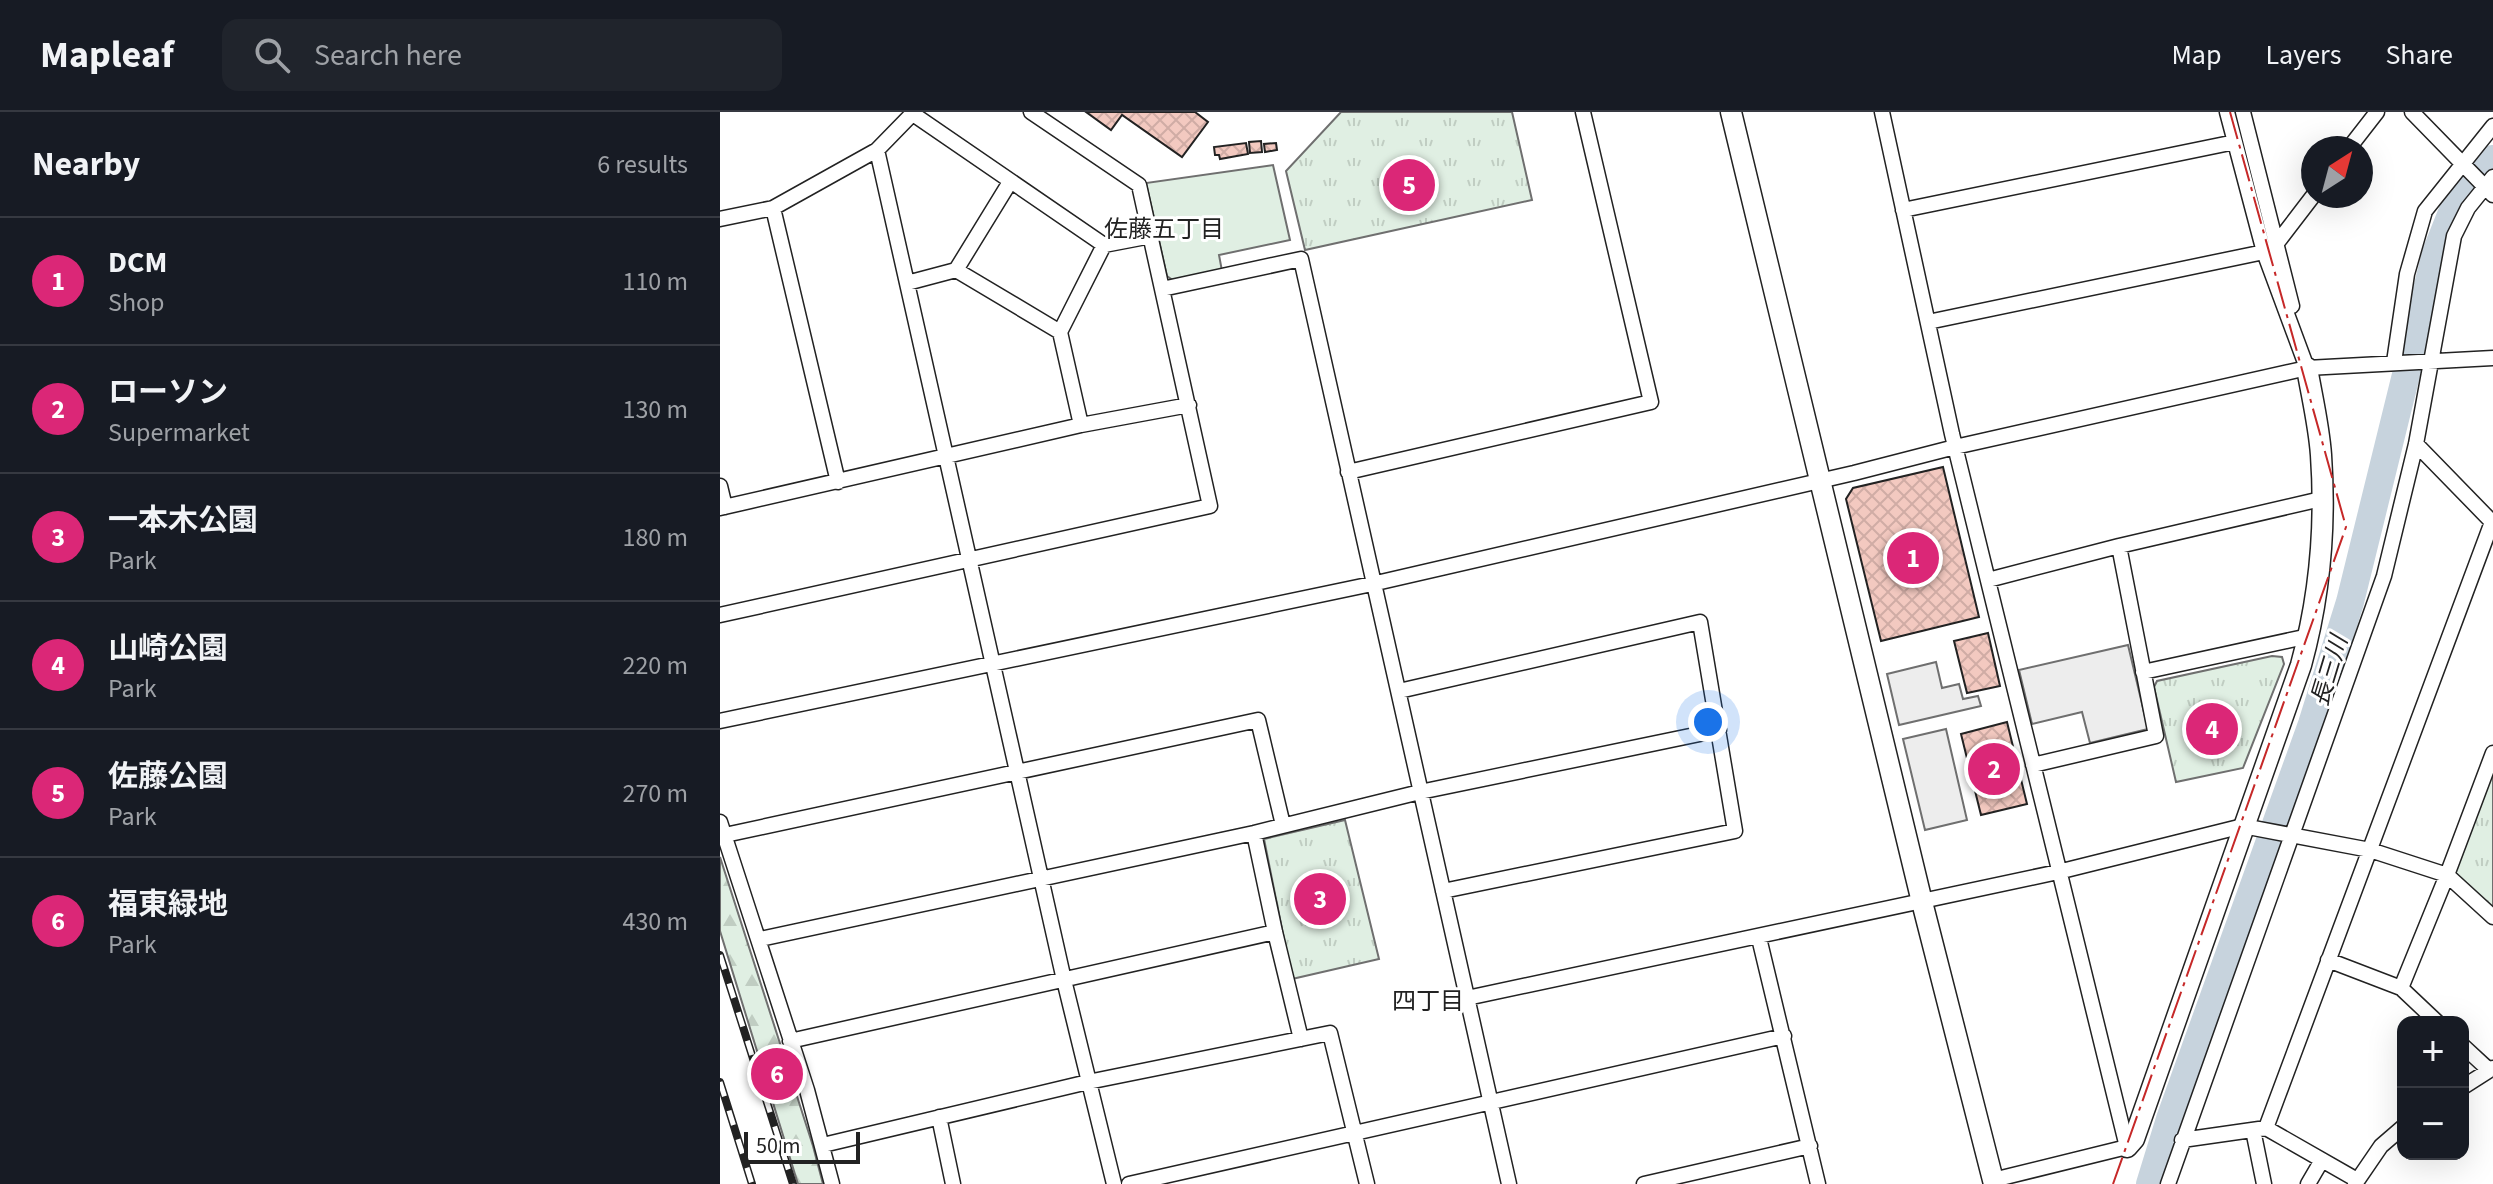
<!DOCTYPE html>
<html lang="en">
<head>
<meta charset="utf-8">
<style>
	:root { --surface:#171b24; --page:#20242c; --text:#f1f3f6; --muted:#9ea1a6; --line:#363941; --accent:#db2777 }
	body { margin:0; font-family:"Source Sans 3","Noto Sans JP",sans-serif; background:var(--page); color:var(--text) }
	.controls { position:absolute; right:24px; bottom:24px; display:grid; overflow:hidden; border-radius:16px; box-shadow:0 8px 32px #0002 }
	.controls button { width:72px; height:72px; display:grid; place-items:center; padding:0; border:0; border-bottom:2px solid var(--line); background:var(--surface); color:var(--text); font:40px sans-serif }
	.compass { position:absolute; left:1581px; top:24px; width:72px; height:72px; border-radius:50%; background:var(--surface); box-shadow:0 8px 32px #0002; rotate:36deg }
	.scale { position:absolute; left:24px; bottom:20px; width:116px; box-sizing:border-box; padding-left:8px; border:4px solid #222; border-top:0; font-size:22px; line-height:28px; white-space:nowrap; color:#222; -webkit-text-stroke:6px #fff; paint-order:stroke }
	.you { position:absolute; left:988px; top:610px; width:28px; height:28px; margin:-20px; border:6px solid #fff; border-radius:50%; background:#1a73e8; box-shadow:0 0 0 12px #1a73e833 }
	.badge { display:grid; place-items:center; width:52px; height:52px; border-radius:50%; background:var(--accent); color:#fff; font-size:26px; font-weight:700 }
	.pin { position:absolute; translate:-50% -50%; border:4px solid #fff; box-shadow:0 2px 8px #0006 }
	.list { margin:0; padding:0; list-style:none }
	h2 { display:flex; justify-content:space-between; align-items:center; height:104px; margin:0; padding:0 32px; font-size:34px }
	h2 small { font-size:26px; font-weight:400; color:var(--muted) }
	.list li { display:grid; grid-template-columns:52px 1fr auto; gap:24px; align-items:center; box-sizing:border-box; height:128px; padding:0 32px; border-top:2px solid var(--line) }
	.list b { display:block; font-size:30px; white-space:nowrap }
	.list p { margin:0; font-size:26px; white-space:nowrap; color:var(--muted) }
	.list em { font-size:26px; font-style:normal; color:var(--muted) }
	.icon { flex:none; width:44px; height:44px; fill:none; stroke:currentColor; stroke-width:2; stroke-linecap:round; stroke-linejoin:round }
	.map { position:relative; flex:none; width:1773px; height:1072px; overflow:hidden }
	header { display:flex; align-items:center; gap:48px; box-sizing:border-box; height:112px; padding:0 40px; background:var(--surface); border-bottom:2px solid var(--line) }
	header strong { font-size:38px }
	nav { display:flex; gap:44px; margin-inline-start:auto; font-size:28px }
	.search { width:560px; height:72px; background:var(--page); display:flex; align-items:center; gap:20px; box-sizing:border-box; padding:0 28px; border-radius:16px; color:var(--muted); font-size:30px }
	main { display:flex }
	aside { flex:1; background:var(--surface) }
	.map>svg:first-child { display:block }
	.grass { fill:url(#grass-tufts); stroke:#6f6f6f; stroke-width:2 }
	.forest { fill:url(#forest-firs); stroke:#6f6f6f; stroke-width:2 }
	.pitch { fill:#e0efe3; stroke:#6f6f6f; stroke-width:2 }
	.parking { fill:#ededed; stroke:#6f6f6f; stroke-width:2 }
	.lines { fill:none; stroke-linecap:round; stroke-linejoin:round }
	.river { stroke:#c7d3dd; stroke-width:28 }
	.building { fill:url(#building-cross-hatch); stroke:#222; stroke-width:2 }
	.street-casing { stroke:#222; stroke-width:17 }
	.secondary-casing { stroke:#222; stroke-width:23 }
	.street { stroke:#fff; stroke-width:14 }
	.secondary { stroke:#fff; stroke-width:20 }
	.rail-casing { stroke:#222; stroke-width:8 }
	.rail { stroke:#fff; stroke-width:5; stroke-dasharray:15; stroke-linecap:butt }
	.power { stroke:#c62828; stroke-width:2; stroke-dasharray:28 6 4 6; stroke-linecap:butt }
	.labels { text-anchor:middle; stroke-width:6; stroke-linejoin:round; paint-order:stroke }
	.neighbourhood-label { font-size:24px; fill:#222; stroke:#fff }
	.water-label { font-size:24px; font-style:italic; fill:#222; stroke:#fff }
</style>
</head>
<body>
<header>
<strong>Mapleaf</strong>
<div class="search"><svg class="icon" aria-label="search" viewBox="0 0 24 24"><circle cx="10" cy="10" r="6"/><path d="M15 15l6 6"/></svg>Search here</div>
<nav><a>Map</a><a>Layers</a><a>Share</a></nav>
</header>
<main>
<aside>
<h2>Nearby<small>6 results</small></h2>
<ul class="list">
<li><span class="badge">1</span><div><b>DCM</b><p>Shop</p></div><em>110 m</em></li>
<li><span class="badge">2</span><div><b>ローソン</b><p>Supermarket</p></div><em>130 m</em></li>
<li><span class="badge">3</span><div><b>一本木公園</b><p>Park</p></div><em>180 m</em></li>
<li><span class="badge">4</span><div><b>山崎公園</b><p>Park</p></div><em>220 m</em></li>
<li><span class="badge">5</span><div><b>佐藤公園</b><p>Park</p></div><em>270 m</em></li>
<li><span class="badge">6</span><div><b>福東緑地</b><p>Park</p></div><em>430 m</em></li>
</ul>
</aside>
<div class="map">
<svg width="1773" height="1072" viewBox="0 0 1773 1072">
	<defs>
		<pattern id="grass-tufts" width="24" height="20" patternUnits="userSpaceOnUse" patternTransform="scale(2)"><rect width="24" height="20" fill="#e0efe3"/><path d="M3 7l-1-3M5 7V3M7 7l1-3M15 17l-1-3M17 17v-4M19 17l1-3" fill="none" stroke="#c0cdc2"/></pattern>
		<pattern id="forest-firs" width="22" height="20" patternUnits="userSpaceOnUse" patternTransform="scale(2)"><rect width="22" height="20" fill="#e0efe3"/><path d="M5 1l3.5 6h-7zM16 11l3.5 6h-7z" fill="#c0cdc2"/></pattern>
		<pattern id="building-cross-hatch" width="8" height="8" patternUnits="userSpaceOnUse" patternTransform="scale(2)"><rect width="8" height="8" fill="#f3c9c0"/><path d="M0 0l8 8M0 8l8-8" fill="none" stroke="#d0aca5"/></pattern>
	</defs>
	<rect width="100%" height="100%" fill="#fff"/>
	<path class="grass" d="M 621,0 L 792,0 L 812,88 L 585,138 L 566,59 Z
		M 1552,544 L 1562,545 L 1564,552 L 1523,656 L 1456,670 L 1434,575 L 1437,569 Z
		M 1773,658 L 1773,794 L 1769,794 L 1738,765 L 1735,759 Z
		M 625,708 L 659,847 L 572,867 L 544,727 Z"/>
	<path class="forest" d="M 0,745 L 93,1034 L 103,1072 L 78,1072 L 0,819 Z"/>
	<path class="pitch" d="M 553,53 L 570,128 L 499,143 L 502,159 L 454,169 L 447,164 L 426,71 Z"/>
	<path class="parking" d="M 1408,533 L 1428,617 L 1370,631 L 1362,600 L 1312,612 L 1299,558 Z
		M 1216,550 L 1222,576 L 1239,572 L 1243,587 L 1258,584 L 1261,594 L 1179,613 L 1167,562 Z
		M 1226,617 L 1247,708 L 1205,718 L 1183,627 Z"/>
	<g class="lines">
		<path class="river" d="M 1430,1072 L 1450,1007 L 1592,612 L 1630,490 L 1716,141 L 1735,93 L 1773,47"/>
	</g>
	<path class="building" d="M 366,0 L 475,0 L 488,10 L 462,45 L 402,3 L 391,18 Z
		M 541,29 L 542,40 L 530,41 L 529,30 Z
		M 526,31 L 528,42 L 500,47 L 499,43 L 495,43 L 494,35 Z
		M 556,31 L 557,38 L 545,40 L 544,32 Z
		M 1223,355 L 1259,505 L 1161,529 L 1126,387 L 1133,376 Z
		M 1268,521 L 1280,574 L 1247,581 L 1234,529 Z
		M 1287,610 L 1307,692 L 1261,703 L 1241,622 Z"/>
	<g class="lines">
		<defs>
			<path id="street" d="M 1162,0 L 1232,322 L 1407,1035 L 1273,1068
				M 1507,0 L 1544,140 L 1587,256
				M 1523,0 L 1572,194
				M 1692,0 L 1773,83
				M 193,2 L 384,133 L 431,124
				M 1629,36 L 1657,0
				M 157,38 L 344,868 L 394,1072
				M 53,96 L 118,370
				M 1183,98 L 1515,30
				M 0,107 L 53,96 L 157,38 L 194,0
				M 1557,131 L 1593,84
				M 236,158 L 340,220
				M 187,171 L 236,158 L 290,70
				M 442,177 L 581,147 L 789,1072
				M 1208,210 L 1544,140
				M 1674,250 L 1687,162 L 1705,99 L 1773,14
				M 361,313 L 340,220 L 384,133
				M 1696,332 L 1773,411
				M 628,360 L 931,290 L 863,0
				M 0,374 L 5,395
				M 0,396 L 361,313 L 469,293
				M 1268,468 L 1399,434 L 1601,387
				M 0,503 L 490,394 L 419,73 L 311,0
				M 1423,560 L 1589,524
				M 679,579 L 980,510 L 1015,719 L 723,779
				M 0,609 L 652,472 L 1134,361 L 1235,335 L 1587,256 L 1773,246
				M 1313,653 L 1436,624 L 1399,434
				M 0,710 L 87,978 L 112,1072
				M 534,721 L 555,820 L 581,927
				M 5,723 L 538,608 L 563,713
				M 1039,826 L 1098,1072
				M 40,827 L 534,721 L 700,680 L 999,618
				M 1608,848 L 1681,876 L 1717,910
				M 1681,876 L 1727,763 L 1773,641
				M 747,886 L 1338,760 L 1523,714 L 1650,738 L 1727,763 L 1773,805
				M 70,929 L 555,820
				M 1743,934 L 1769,958
				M 1743,975 L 1773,956
				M 219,1005 L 233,1072
				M 1546,1016 L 1772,410
				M 1533,1018 L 1544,1072
				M 1462,1028 L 1546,1016 L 1637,1068
				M 103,1033 L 368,970 L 610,921 L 647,1072
				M 409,1072 L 1064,924
				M 924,1072 L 1090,1034
				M 1448,1072 L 1664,464 L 1696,332 L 1734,124 L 1748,96 L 1773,65
				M 1588,1072 L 1602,1048
				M 1635,1072 L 1661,1034 L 1683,1015"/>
			<path id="secondary" d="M 1011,0 L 1202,790 L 1274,1072
				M 1407,1035 L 1414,1027 L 1581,553 C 1600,484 1606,414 1601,343 C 1599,314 1592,285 1587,256"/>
		</defs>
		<use href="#street" class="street-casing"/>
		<use href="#secondary" class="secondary-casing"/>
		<use href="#street" class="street"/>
		<use href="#secondary" class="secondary"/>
		<defs>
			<path id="rail" d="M 0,843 L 73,1072
				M 0,970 L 32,1072"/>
		</defs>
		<use href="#rail" class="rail-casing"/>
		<use href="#rail" class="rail"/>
		<path class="power" d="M 1393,1072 L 1626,415 L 1510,0"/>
	</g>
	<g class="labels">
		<g class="neighbourhood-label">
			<text x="444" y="125">佐藤五丁目</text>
			<text x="708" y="897">四丁目</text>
		</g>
		<g class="water-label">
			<text transform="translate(1609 559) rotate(-73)" y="8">長三川</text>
		</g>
	</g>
</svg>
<div class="controls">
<button>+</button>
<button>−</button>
</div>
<svg class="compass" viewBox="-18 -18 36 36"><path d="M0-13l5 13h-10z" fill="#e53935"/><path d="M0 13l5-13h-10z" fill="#9ea1a6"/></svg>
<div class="scale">50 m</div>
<div class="you"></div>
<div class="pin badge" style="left:1193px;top:446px">1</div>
<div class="pin badge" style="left:1274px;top:657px">2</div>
<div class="pin badge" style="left:600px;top:787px">3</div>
<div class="pin badge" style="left:1492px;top:617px">4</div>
<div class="pin badge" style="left:689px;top:73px">5</div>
<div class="pin badge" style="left:57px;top:962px">6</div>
</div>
</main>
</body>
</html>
